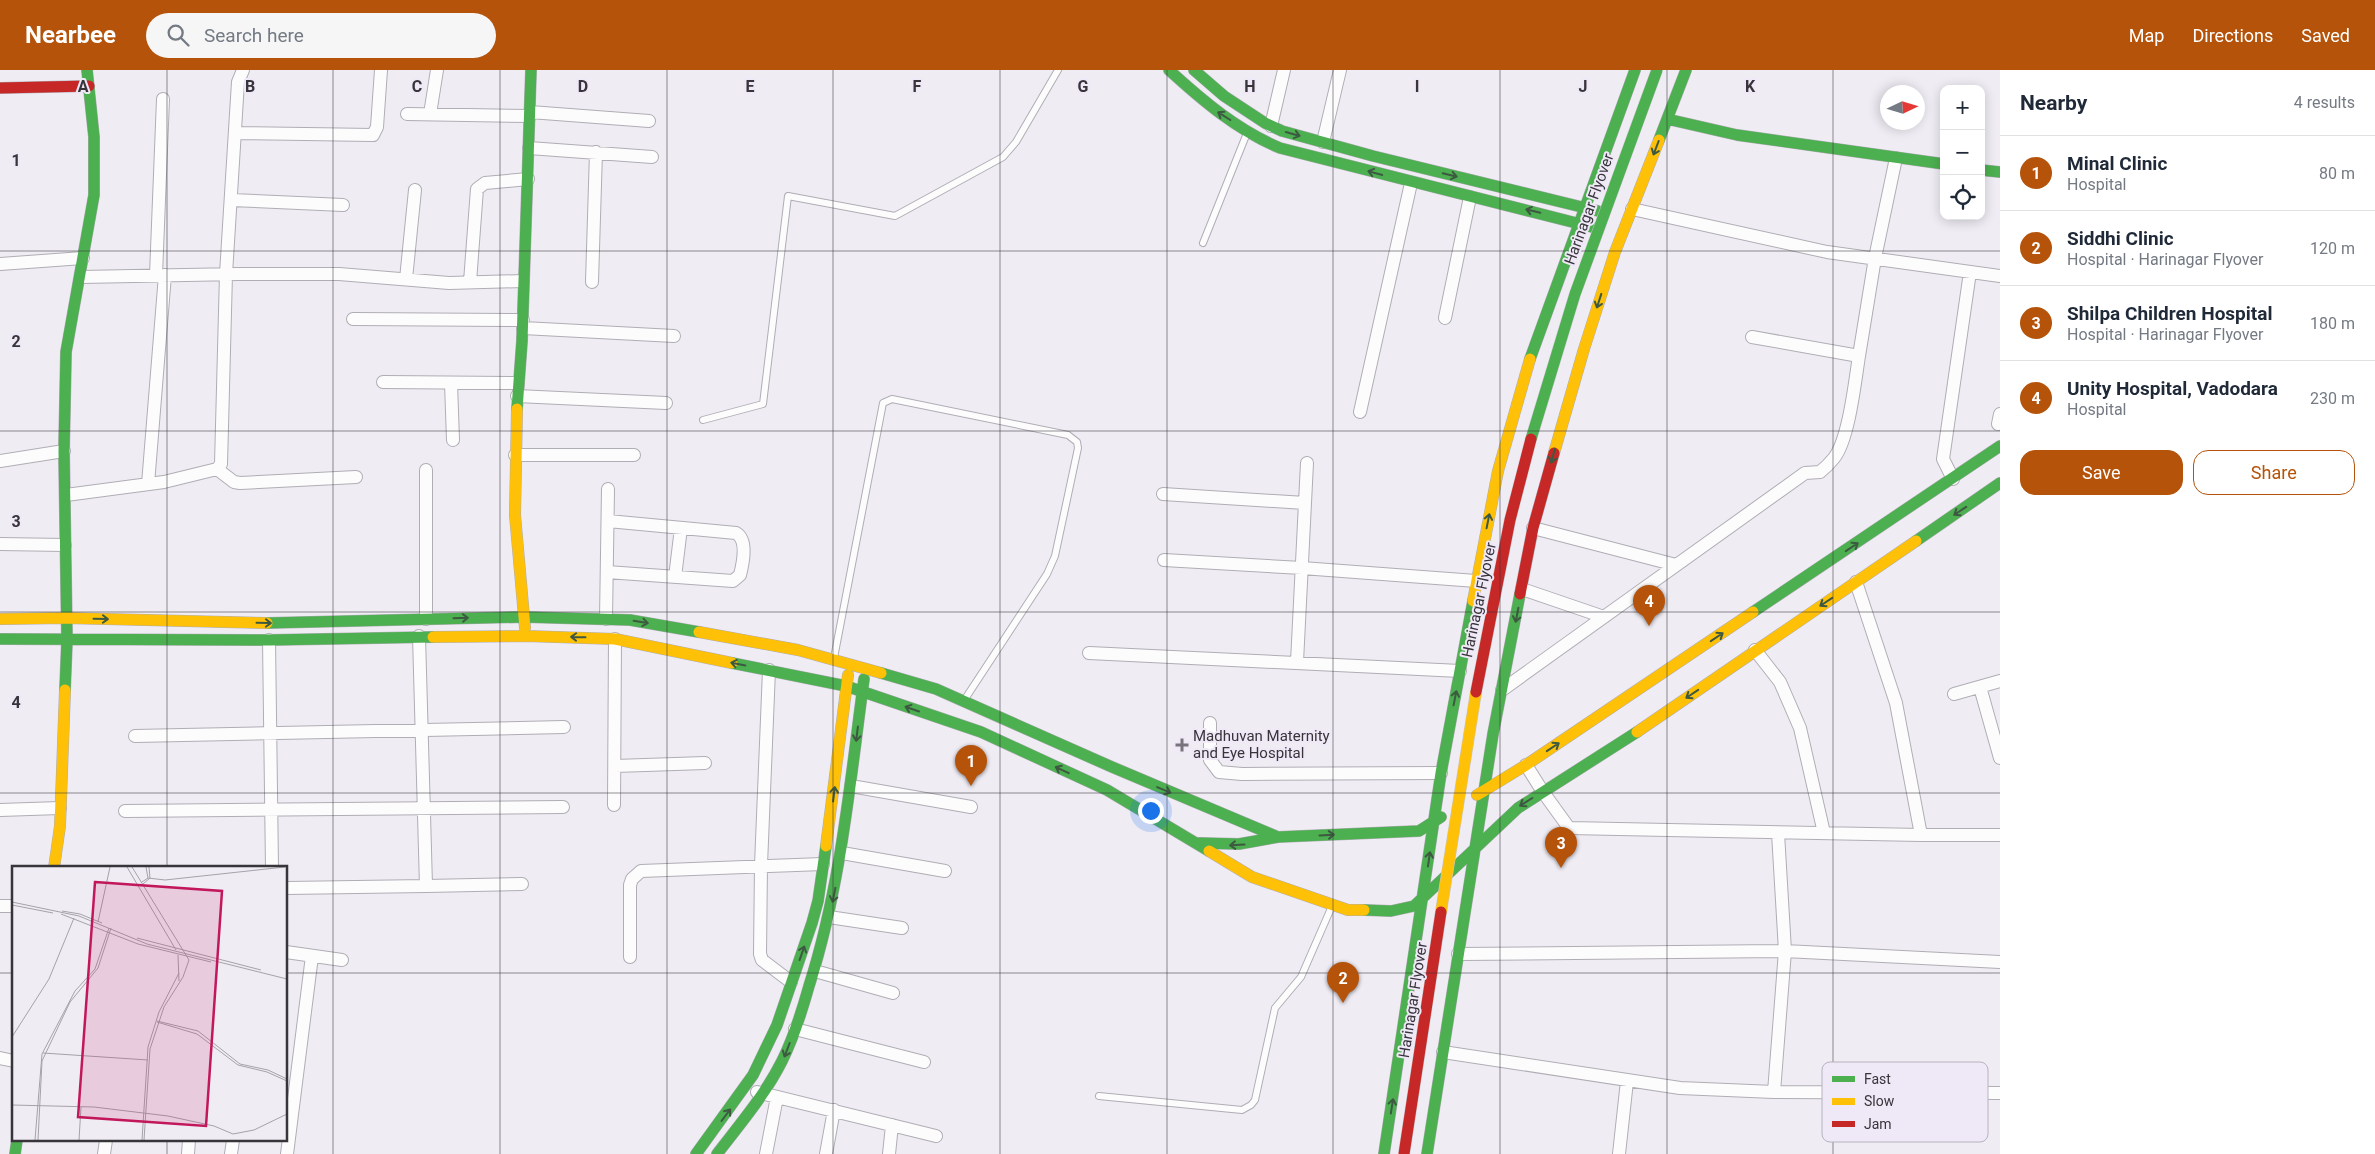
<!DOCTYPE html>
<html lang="en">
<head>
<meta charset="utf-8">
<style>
	:root { --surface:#fff; --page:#f6f6f7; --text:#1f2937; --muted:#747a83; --line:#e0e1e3; --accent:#b45309 }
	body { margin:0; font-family:Roboto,sans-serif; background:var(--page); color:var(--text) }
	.controls { position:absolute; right:15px; top:15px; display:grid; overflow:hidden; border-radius:10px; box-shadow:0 2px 12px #0003 }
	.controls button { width:45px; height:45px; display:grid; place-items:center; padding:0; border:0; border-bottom:1px solid var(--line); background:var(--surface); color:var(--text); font:25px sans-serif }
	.compass { position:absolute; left:1880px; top:15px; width:45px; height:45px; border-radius:50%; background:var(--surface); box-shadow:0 2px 12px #0003; rotate:86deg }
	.you { position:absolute; left:1150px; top:740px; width:18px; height:18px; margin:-12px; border:4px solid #fff; border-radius:50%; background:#1a73e8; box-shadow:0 0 0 8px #1a73e833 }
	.badge { display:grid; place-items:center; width:32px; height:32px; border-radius:50%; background:var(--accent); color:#fff; font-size:16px; font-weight:700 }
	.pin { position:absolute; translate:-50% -41px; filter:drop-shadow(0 1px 2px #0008) }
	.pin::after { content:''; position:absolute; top:26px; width:18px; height:15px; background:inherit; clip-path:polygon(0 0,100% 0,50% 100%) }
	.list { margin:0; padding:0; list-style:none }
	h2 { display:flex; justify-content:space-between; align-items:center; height:65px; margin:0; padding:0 20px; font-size:21px }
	h2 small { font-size:16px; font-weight:400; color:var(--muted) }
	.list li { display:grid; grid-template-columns:32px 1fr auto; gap:15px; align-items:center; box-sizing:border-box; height:75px; padding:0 20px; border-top:1px solid var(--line) }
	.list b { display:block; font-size:19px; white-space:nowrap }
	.list p { margin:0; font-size:16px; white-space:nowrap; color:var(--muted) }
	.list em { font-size:16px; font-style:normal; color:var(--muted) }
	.actions { display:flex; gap:10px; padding:15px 20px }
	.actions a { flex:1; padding:11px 0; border:1px solid var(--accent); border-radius:15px; text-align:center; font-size:18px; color:var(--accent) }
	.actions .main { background:var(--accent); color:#fff }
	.icon { flex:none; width:28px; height:28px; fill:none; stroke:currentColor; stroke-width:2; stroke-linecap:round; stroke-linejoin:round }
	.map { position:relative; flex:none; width:2000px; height:1084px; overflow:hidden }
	header { display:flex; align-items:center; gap:30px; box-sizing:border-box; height:70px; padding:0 25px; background:var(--accent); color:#fff }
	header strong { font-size:24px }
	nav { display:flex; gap:28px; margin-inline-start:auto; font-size:18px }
	.search { width:350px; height:45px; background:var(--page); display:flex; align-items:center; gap:12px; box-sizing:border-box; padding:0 18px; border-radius:28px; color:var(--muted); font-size:19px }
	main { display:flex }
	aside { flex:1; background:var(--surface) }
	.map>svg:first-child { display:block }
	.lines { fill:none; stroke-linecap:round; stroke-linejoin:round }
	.lane-casing { stroke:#b0adb4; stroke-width:8 }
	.street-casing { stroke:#b0adb4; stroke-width:14 }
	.fast-casing { stroke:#b0adb4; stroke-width:12 }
	.slow-casing { stroke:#b0adb4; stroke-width:12 }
	.jam-casing { stroke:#b0adb4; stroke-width:12 }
	.lane { stroke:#fdfcfd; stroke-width:6 }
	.street { stroke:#fdfcfd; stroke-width:12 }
	.fast { stroke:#4caf50; stroke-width:11 }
	.slow { stroke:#ffc107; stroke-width:11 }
	.jam { stroke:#c62828; stroke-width:11 }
	.fast-bridge-casing { stroke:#cac7cc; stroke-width:12; stroke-linecap:butt }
	.slow-bridge-casing { stroke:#cac7cc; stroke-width:12; stroke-linecap:butt }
	.jam-bridge-casing { stroke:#cac7cc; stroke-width:12; stroke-linecap:butt }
	.fast-bridge { stroke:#4caf50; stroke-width:11 }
	.slow-bridge { stroke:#ffc107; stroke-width:11 }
	.jam-bridge { stroke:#c62828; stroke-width:11 }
	.oneway { stroke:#3d5941 }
	.grid { fill:none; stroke:#37343a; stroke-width:1; stroke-opacity:0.55 }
	.poi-dot { fill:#77747b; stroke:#efe8f7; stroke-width:2 }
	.labels { text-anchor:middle; stroke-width:4; stroke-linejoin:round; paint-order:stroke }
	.street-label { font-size:15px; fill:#37343a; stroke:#efe8f7 }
	.poi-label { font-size:15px; fill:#37343a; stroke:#efe8f7; text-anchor:start }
	.inset-road { fill:none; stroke:#a5a2aa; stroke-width:1 }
	.view { fill:#c2185b; fill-opacity:0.15; stroke:#c2185b; stroke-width:2.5 }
	.inset-edge { fill:none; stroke:#37343a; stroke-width:2.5 }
	.key { fill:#efe8f7; stroke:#b8b2be; stroke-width:1 }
	.key-label { font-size:14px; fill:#37343a }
	.grid-label { font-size:16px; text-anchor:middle; font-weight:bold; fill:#37343a; stroke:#efe8f7; stroke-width:4; stroke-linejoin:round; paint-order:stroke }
</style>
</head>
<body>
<header>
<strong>Nearbee</strong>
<div class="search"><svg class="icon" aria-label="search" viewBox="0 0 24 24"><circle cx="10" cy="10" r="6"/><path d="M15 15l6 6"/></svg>Search here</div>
<nav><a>Map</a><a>Directions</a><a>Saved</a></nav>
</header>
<main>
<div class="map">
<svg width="2000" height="1084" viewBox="0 0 2000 1084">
	<rect width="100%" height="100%" fill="#efecf4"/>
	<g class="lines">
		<defs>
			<path id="lane" d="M 1203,173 L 1247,63
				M 703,350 L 763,334 L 788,126 L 895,146 L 1003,87 L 1016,72 L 1058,0
				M 834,588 L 883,333 L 892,329 L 1068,365 L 1077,372 L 1078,378 L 1055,486 L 1047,504 L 965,629
				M 1099,1026 L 1242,1040 L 1251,1035 L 1255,1030 L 1275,938 L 1301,907 L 1332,836"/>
			<path id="street" d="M 530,42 L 649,51
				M 407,44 L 530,46
				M 430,44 L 437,0
				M 1271,56 L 1284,0
				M 235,63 L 373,65 L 377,57 L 381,0
				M 1323,72 L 1340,0
				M 529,78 L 652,87
				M 231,130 L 343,135
				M 1632,139 L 1827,182 L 2000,206
				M 0,194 L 83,188
				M 156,205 L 163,29
				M 81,207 L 238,204 L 339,204 L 449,213 L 523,211
				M 406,209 L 415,120
				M 470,212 L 477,119 L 485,113 L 528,109
				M 592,212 L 596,82
				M 1445,248 L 1470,127
				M 353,249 L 523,250
				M 523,258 L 674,266
				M 1752,267 L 1859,286 L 1875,188 L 1896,88
				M 383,312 L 518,313
				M 451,313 L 453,370
				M 517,326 L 666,333
				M 1360,342 L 1411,113
				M 1998,354 L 2000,344
				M 515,385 L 634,385
				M 0,391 L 64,381
				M 217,399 L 234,412 L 240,413 L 356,407
				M 1953,409 L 1943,389 L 1970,202
				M 148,414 L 165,205
				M 1163,424 L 1305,433
				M 66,425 L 164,412 L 217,399 L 221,394 L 226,204 L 238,12 L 243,0
				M 1533,458 L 1676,495
				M 0,474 L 65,475
				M 1164,490 L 1302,498 L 1476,511
				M 607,502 L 733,511 L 740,505 C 743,493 748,470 736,463 L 608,451
				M 675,507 L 681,458
				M 1856,512 L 1896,633 L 1921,765
				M 1522,519 L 1604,547
				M 426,549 L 426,400
				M 606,549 L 608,419
				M 419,566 L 426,816 L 522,814
				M 269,570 L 272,798
				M 1755,580 L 1780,612 L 1800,658 L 1824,763
				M 1089,583 L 1460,601
				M 1297,592 L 1307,393
				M 769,600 L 761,795 L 760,884 L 762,890 L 791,912
				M 1980,617 L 2000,688
				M 1502,620 L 1805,403 L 1820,402 C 1825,398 1830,393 1834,388 C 1849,369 1855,311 1859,286
				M 1954,624 L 2000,611
				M 1210,653 L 1210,690 L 1219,702 L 1242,704 L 1441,703
				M 135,666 L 564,657
				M 1526,695 L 1543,722 L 1569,758 L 1921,765 L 2000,765
				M 615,696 L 705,693
				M 851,716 L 971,737
				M 614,735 L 615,569
				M 0,740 L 60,738
				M 125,741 L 563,737
				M 842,783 L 945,801
				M 286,818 L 426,816
				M 0,836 L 14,836
				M 829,847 L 902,858
				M 286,882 L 342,890
				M 1458,884 L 1785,881 L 2000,892
				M 630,887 L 630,815 L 632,809 L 641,801 L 823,794
				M 815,901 L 893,923
				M 795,959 L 924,992
				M 1443,982 L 1680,1018 L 1774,1022 L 2000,1023
				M 0,988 L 14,991
				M 757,1022 L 936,1066
				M 1774,1022 L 1785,881 L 1778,763
				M 104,1084 L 106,1070
				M 188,1084 L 189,1070
				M 231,1084 L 233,1070
				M 287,1084 L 312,886
				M 766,1084 L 777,1027
				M 826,1084 L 834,1040
				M 889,1084 L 892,1055
				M 1619,1084 L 1627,1011"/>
			<path id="fast" d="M 1169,0 C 1203,31 1237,60 1280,78 L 1592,157
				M 1194,0 L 1224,26 L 1265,53 L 1282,61 L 1373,86 L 1598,141
				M 1667,49 L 1737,65 L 1944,94
				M 1659,70 L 1686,0
				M 1981,100 L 2000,102
				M 1530,289 L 1635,0
				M 517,339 L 522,271 L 531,0
				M 1916,471 L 2000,413
				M 1753,542 L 2000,376
				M 267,553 L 524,547 L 630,550 L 699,562
				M 0,569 L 269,570 L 433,567
				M 732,593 L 846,616 L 981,662 L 1107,720 L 1209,781
				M 881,603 L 936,619 L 1112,697 L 1278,767
				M 65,620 L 67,570 L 64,381 L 66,282 L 94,125 L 94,67 L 87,0
				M 1199,773 L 1239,774 L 1278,767 L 1419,761 L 1441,747
				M 1364,840 L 1391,841 L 1414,836 L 1518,738 L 1637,662
				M 15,1084 L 17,1070
				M 696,1084 L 753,1005 L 777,955 L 812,853 L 818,831 L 826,776
				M 717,1084 C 740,1054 765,1025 782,991 C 794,967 802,941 809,916 C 841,816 850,712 864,609
				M 1384,1084 L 1441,703 L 1473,531
				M 1427,1084 L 1493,664 L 1520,524"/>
			<path id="slow" d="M 517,339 L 515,445 L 525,558
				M 1554,383 L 1584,279 L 1615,182 L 1659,70
				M 1473,531 L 1498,401 L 1530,289
				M 0,549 L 66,548 L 267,553
				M 699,562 L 798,580 L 881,603
				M 433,567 L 526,566 L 615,569 L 732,593
				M 1637,662 L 1916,471
				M 1477,725 L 1526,695 L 1753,542
				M 826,776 L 848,605
				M 1209,781 L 1252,807 L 1348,840 L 1364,840
				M 54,798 L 60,756 L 65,620"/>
			<path id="jam" d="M 0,18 L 89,16
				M 1520,524 L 1533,458 L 1554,383"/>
		</defs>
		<use href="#lane" class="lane-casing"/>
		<use href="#street" class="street-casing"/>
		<use href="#fast" class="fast-casing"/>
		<use href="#slow" class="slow-casing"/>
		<use href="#jam" class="jam-casing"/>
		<use href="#lane" class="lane"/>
		<use href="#street" class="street"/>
		<use href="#fast" class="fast"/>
		<use href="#slow" class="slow"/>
		<use href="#jam" class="jam"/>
		<defs>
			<path id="fast-bridge" d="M 1531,369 L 1575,224 L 1657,0"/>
			<path id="slow-bridge" d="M 1441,842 L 1476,622"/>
			<path id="jam-bridge" d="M 1476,622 L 1510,450 L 1531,369
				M 1404,1084 L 1441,842"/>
		</defs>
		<use href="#fast-bridge" class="fast-bridge-casing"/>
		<use href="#slow-bridge" class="slow-bridge-casing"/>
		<use href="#jam-bridge" class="jam-bridge-casing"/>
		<use href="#fast-bridge" class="fast-bridge"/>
		<use href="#slow-bridge" class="slow-bridge"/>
		<use href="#jam-bridge" class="jam-bridge"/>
	</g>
	<defs><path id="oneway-shaft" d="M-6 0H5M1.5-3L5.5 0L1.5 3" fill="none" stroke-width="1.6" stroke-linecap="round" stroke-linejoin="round" transform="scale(1.25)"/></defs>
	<g class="oneway">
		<use href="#oneway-shaft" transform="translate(1224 46) rotate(-148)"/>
		<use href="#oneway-shaft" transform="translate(1293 64) rotate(16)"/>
		<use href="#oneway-shaft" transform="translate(1656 78) rotate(111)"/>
		<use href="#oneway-shaft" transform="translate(1375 103) rotate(-165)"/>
		<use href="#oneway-shaft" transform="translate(1450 105) rotate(14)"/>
		<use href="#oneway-shaft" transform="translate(1533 141) rotate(-167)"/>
		<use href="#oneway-shaft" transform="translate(1599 231) rotate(108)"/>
		<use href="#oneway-shaft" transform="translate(1553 386) rotate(105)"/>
		<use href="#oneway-shaft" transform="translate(1960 441) rotate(146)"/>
		<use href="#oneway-shaft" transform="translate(1488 451) rotate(-79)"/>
		<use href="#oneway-shaft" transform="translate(1852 477) rotate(-34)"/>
		<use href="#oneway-shaft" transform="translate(1826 532) rotate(146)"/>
		<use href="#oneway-shaft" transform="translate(1517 545) rotate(101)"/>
		<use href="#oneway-shaft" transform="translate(461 548) rotate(-2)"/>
		<use href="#oneway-shaft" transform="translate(101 549) rotate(1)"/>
		<use href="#oneway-shaft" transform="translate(641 552) rotate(10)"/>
		<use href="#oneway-shaft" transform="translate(264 553) rotate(1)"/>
		<use href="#oneway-shaft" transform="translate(578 567) rotate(-179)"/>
		<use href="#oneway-shaft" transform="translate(1717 567) rotate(-34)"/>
		<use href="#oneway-shaft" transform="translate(738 594) rotate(-169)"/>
		<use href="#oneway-shaft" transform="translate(1692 624) rotate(146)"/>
		<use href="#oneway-shaft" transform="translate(1455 628) rotate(-79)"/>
		<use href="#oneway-shaft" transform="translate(912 639) rotate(-161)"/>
		<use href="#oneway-shaft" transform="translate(857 664) rotate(97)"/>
		<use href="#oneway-shaft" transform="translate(1553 677) rotate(-34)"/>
		<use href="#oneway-shaft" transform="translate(1062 700) rotate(-155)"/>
		<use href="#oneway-shaft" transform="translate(1164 720) rotate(23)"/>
		<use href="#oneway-shaft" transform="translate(834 724) rotate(-83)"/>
		<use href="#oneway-shaft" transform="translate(1526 732) rotate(148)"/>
		<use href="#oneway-shaft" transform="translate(1327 765) rotate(-3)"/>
		<use href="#oneway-shaft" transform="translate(1237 775) rotate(177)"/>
		<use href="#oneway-shaft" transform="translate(1429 789) rotate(-82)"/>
		<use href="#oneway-shaft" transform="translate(834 825) rotate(101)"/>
		<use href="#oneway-shaft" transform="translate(802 883) rotate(-71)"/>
		<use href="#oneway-shaft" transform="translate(787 980) rotate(111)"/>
		<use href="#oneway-shaft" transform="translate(1392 1036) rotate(-81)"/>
		<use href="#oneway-shaft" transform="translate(726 1045) rotate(-53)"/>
	</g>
	<path class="grid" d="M 167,0 L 167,798M 333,0 L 333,1084M 500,0 L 500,1084M 667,0 L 667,1084M 833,0 L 833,1084M 1000,0 L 1000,1084M 1167,0 L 1167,1084M 1333,0 L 1333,1084M 1500,0 L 1500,1084M 1667,0 L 1667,1084M 1833,0 L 1833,1084M 0,181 L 2000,181M 0,361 L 2000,361M 0,542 L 2000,542M 0,723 L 2000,723M 0,903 L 14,903M 286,903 L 2000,903M 167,1070 L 167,1084"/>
	<path class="poi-dot" d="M1179.5 667.5h5v5h5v5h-5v5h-5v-5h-5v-5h5z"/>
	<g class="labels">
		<g class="street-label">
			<text transform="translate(1589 139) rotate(-70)" y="5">Harinagar Flyover</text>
			<text transform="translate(1479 530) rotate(-78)" y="5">Harinagar Flyover</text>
			<text transform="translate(1413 930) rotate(-81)" y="5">Harinagar Flyover</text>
		</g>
		<g class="poi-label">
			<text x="1193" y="671">Madhuvan Maternity<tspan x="1193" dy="17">and Eye Hospital</tspan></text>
		</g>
	</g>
	<g transform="translate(12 796)">
		<rect width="275" height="275" fill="#efecf4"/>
		<path class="inset-road" d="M 115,1 L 164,84M 120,1 L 177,94 L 171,111 L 152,141 L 138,183 L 132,274M 136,12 L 153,14 L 273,1M 130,16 L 136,12 L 134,1M 131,18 L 138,12 L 137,1M 0,36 L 67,50 L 135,78 L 275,113M 0,39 L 41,47M 50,45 L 68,48 L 90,57M 49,48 L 126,78 L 199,96M 86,56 L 98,1M 125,72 L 249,104M 166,89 L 167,115M 145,155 L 186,165 L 228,198 L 256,204 L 275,213M 145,156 L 185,168 L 226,199 L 255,206 L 275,215M 0,171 L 37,113 L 62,52M 31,187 L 136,194M 0,239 L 82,241 L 156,250 L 202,260 L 221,268 L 242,264 L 275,248M 23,274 L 30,188 L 63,125 L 83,103 L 97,62M 26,274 L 30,195 L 58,136 L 86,102 L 99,62M 67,274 L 69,241M 130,274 L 136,181 L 147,146 L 167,107"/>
		<path class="view" d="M 83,16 L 210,25 L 194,260 L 66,251 Z"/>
		<rect width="275" height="275" class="inset-edge"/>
	</g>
	<rect x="1822" y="992" width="166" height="80" rx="8" class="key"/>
	<rect x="1832" y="1006" width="23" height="6" fill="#4caf50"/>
	<rect x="1832" y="1028" width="23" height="7" fill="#ffc107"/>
	<rect x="1832" y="1051" width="23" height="6" fill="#c62828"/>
	<g class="key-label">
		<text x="1864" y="1014">Fast</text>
		<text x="1864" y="1036">Slow</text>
		<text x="1864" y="1059">Jam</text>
	</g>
	<g class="grid-label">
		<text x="83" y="22">A</text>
		<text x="250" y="22">B</text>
		<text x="417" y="22">C</text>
		<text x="583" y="22">D</text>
		<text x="750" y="22">E</text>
		<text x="917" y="22">F</text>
		<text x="1083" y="22">G</text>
		<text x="1250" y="22">H</text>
		<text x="1417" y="22">I</text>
		<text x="1583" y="22">J</text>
		<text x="1750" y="22">K</text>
		<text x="16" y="96">1</text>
		<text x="16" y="277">2</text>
		<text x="16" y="457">3</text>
		<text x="16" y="638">4</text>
	</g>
</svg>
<div class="controls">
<button>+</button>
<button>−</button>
<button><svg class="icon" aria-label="locate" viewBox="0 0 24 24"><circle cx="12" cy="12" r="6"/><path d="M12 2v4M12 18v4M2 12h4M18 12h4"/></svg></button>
</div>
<svg class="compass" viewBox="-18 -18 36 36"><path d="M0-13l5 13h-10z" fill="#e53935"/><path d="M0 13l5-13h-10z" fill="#747a83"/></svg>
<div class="you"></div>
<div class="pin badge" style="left:971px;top:716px">1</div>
<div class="pin badge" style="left:1343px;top:933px">2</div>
<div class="pin badge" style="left:1561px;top:798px">3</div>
<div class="pin badge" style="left:1649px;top:556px">4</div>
</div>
<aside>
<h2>Nearby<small>4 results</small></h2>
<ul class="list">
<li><span class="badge">1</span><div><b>Minal Clinic</b><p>Hospital</p></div><em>80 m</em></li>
<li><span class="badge">2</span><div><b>Siddhi Clinic</b><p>Hospital · Harinagar Flyover</p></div><em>120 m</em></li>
<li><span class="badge">3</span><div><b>Shilpa Children Hospital</b><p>Hospital · Harinagar Flyover</p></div><em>180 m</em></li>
<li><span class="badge">4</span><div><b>Unity Hospital, Vadodara</b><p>Hospital</p></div><em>230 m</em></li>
</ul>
<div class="actions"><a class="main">Save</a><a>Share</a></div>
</aside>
</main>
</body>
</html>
